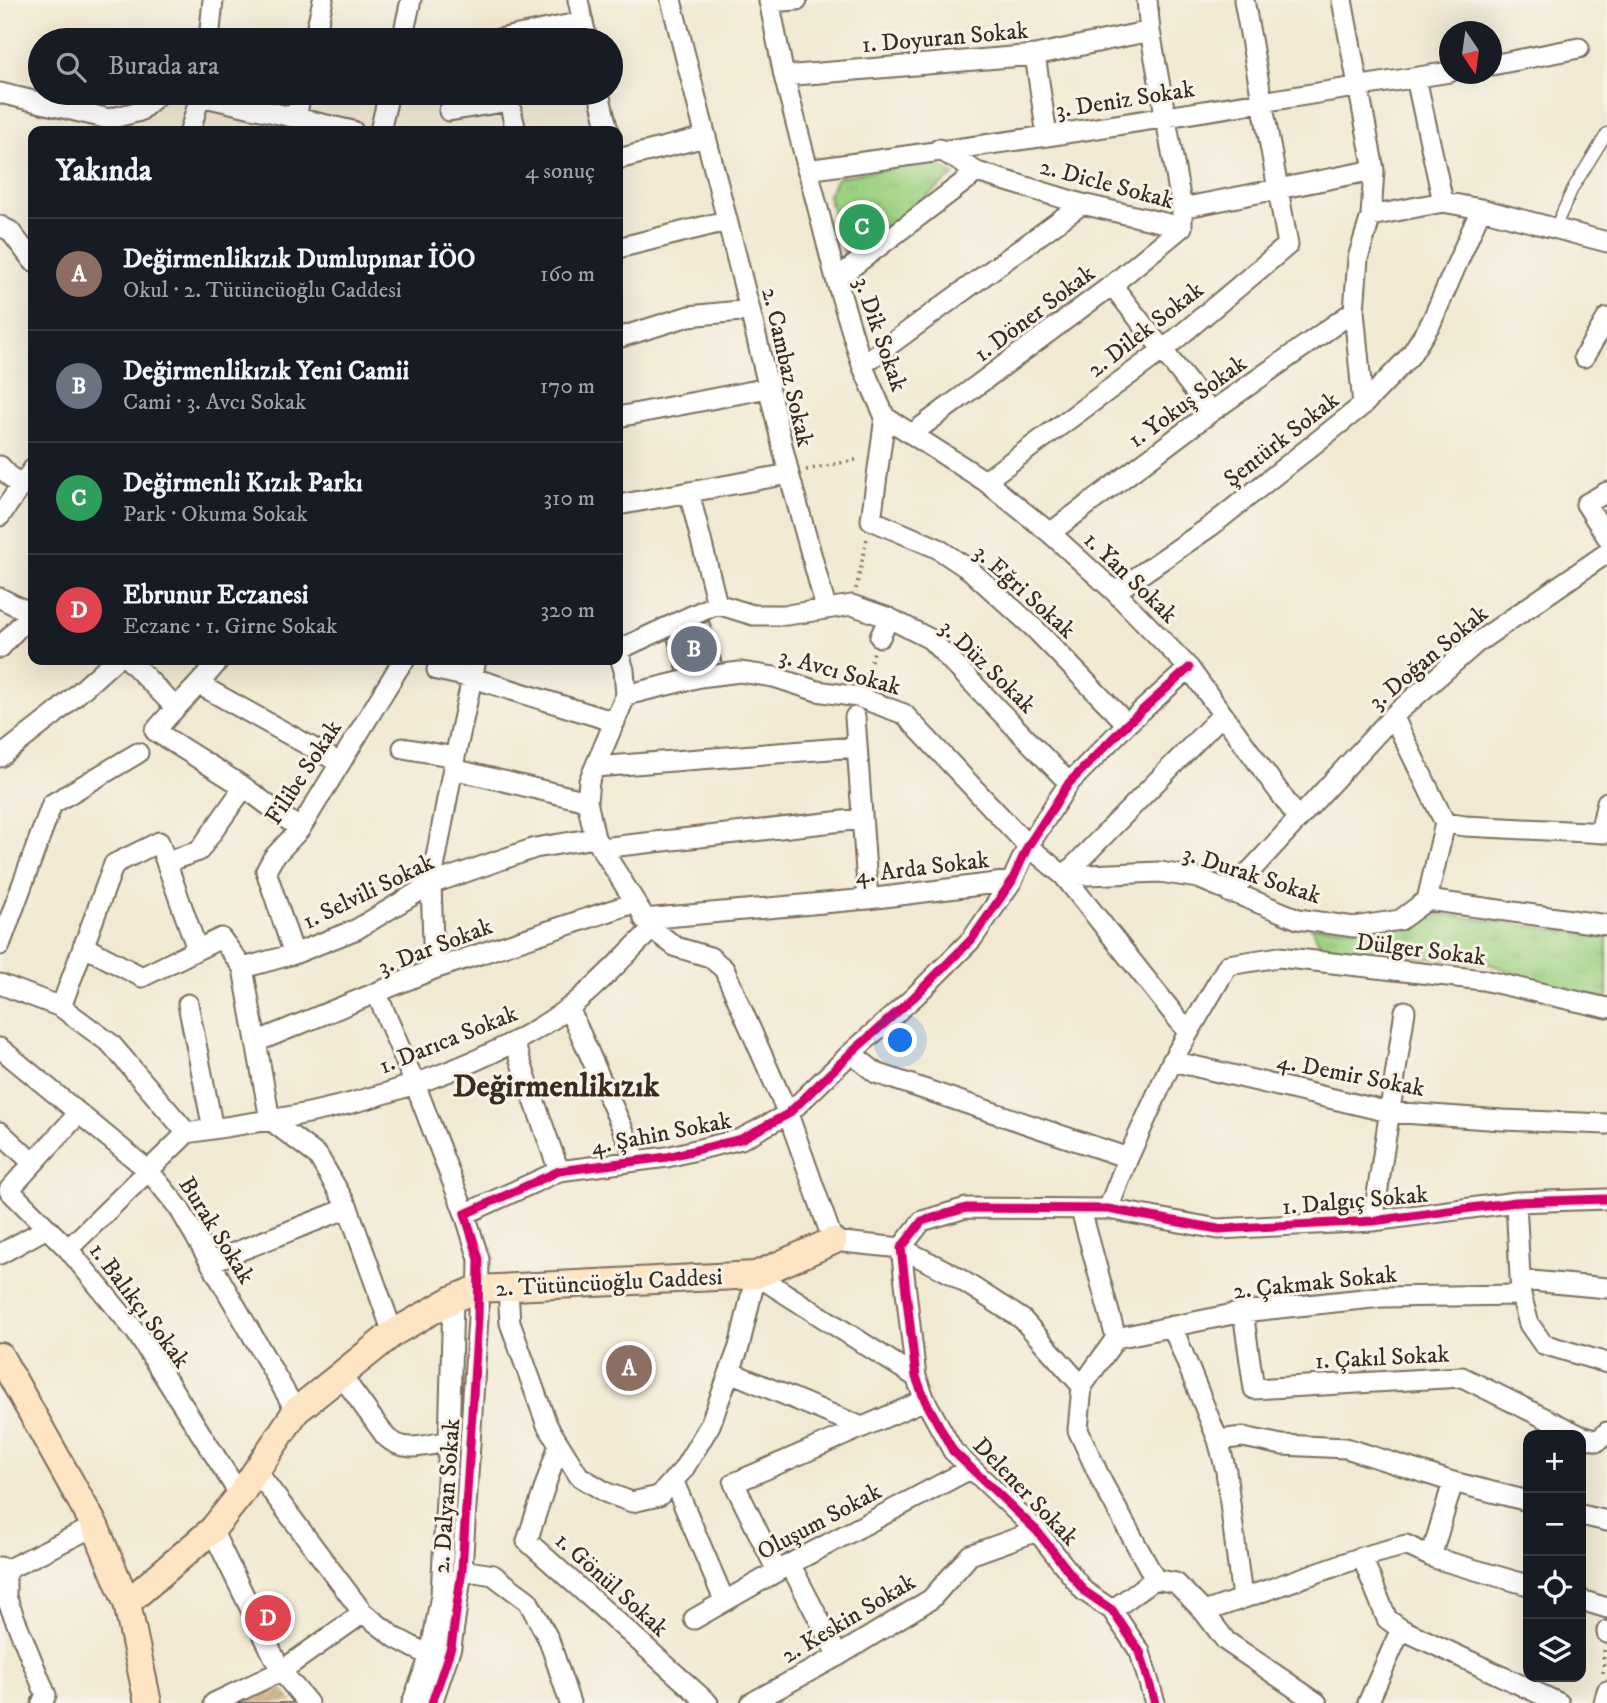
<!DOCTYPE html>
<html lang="tr">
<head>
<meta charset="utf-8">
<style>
	:root { --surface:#171b24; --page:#20242c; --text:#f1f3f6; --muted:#9ea1a6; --line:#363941; --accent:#8c9099 }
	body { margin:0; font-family:"IM FELL DW Pica",serif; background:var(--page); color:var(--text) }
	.controls { position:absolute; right:21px; bottom:21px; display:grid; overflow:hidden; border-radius:14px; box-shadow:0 7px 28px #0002 }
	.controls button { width:63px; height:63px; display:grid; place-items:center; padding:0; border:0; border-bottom:2px solid var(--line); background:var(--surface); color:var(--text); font:35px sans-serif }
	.compass { position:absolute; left:1439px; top:21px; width:63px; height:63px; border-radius:50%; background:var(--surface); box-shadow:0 7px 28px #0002; rotate:167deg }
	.you { position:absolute; left:901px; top:1041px; width:24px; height:24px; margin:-18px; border:5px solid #fff; border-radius:50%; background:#1a73e8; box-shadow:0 0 0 10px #1a73e833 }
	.badge { display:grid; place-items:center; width:46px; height:46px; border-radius:50%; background:var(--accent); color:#fff; font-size:23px; font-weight:700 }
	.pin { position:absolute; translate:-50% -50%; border:4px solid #fff; box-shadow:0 2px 7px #0006 }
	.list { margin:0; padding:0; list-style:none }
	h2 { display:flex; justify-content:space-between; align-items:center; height:91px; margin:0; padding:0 28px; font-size:30px }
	h2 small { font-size:23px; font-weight:400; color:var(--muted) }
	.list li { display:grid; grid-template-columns:46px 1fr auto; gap:21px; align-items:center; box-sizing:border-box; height:112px; padding:0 28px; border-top:2px solid var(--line) }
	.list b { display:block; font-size:26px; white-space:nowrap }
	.list p { margin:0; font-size:23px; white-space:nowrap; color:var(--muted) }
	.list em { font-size:23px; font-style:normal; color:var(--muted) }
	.icon { flex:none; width:38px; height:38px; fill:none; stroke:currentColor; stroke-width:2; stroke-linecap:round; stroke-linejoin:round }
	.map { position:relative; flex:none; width:1607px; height:1703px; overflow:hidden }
	.search { position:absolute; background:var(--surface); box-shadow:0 7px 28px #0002; left:28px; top:28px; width:595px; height:77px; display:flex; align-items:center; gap:18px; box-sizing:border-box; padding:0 24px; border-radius:38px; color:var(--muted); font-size:26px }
	.panel { position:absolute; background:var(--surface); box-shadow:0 7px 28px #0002; left:28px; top:126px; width:595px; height:539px; border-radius:14px }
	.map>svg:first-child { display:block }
	.park { fill:url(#park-tufts); stroke:#6c7e50; stroke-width:2 }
	.building { fill:url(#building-hatch) }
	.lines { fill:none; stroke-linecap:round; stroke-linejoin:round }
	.lane-casing { stroke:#7b6d5d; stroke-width:13 }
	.street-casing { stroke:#7b6d5d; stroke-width:23 }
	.secondary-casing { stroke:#7b6d5d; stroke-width:30 }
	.path { stroke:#7b6d5d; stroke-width:3.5; stroke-dasharray:2 5; stroke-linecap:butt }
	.lane { stroke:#fff; stroke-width:10 }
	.street { stroke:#fff; stroke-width:19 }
	.secondary { stroke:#fde5c4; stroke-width:26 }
	.cycleway-casing { stroke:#f7f3e8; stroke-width:13 }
	.cycleway { stroke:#d6006c; stroke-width:9 }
	.labels { text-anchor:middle; stroke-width:6; stroke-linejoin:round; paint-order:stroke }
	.street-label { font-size:24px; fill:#3b2a1e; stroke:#f7f3e8 }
	.district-label { font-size:32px; font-weight:bold; fill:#3b2a1e; stroke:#f7f3e8 }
</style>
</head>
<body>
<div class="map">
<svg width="1607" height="1703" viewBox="0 0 1607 1703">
	<defs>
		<pattern id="park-tufts" width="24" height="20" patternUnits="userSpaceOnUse" patternTransform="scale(1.75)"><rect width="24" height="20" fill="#9ed282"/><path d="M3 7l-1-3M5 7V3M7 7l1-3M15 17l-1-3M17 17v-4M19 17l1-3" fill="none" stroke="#89b470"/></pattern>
		<pattern id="building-hatch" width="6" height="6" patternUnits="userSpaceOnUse" patternTransform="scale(1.75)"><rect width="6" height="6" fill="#c8a678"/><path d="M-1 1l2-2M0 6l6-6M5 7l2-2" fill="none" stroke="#a48762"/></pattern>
	</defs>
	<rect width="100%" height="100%" fill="#f7f3e8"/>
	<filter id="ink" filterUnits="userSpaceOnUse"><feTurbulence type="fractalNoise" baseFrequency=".0143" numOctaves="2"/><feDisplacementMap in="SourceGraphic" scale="14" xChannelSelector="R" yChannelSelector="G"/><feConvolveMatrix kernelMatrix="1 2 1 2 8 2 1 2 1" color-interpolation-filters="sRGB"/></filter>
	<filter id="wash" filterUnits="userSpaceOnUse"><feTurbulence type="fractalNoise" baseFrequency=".00686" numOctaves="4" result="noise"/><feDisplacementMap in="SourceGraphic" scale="28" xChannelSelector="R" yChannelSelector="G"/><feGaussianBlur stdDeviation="1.57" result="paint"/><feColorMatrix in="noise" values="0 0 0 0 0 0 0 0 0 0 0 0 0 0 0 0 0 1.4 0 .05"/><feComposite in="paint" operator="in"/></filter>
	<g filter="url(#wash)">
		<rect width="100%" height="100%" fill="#f1e9d2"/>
		<path class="park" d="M 929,161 L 954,175 L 846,259 L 828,195 L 838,177 Z
			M 1428,912 L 1607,937 L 1607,1000 L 1563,990 L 1487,963 L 1323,949 L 1311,927 L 1391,928 Z"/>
		<g id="blocks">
			<path class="building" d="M 709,621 L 722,664 L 679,677 L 666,634 Z
				M 277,1681 L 294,1703 L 236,1703 Z"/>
		</g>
	</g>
	<g filter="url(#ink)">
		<use href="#blocks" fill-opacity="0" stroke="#7b6d5d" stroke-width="2"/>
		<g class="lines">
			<defs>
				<path id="lane" d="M 1555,228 L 1573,188 L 1607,133"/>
				<path id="street" d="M 578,0 L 587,40
					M 671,0 L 750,310 L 789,474 L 826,608
					M 769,0 L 784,76 L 836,279 L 862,365 L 885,417 L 871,520 L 937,548 L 970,570 L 1034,628 L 1127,724
					M 1147,0 L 1150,31 L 1182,208
					M 1342,0 L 1374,170 L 1371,216
					M 769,2 L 797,0
					M 209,40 L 213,0
					M 314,40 L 323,0
					M 402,40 L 411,0
					M 494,40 L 582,22
					M 1035,55 L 1047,136
					M 1492,65 L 1579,48
					M 784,76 L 1035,55 L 1150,31
					M 1416,78 L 1443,202
					M 0,93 L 109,119 L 140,111 L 160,93
					M 507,93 L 516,131
					M 599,93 L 608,131
					M 200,96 L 353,131
					M 449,111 L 509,101
					M 296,118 L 301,93
					M 190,131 L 201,93
					M 380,131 L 389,93
					M 939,149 L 977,172 L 1082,204 L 1182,227 L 1182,208 L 1374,170
					M 618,159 L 705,137
					M 807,170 L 1047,136 L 1450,72
					M 0,226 L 10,231 L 33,261
					M 618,248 L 726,221
					M 836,279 L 977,172
					M 1112,285 L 1211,412
					M 618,338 L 689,316 L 750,310
					M 1584,357 L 1607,318
					M 862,365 L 1082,204
					M 1363,405 L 1410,356 L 1431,323 L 1481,209
					M 618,417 L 768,388
					M 885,417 L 985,481 L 1050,533 L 1115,592 L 1189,668 L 1298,818
					M 913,433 L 1112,285 L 1182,227
					M 0,466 L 20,487
					M 985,481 L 1163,350 L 1288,245 L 1244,0
					M 689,492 L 717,604
					M 1607,492 L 1586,504 L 1607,537
					M 618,505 L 789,474
					M 0,516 L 33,469
					M 1050,533 L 1211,412 L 1354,311
					M 1115,592 L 1211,526 L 1363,405 L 1354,311 L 1358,258 L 1371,216 L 1443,202 L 1481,209 L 1607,242
					M 0,598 L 33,614
					M 880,637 L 889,618
					M 0,648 L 33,611
					M 618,650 L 624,670 L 626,695 L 589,781 L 587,801 L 595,838 L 652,929 L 676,947 L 710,957 L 724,969 L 788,1114 L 833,1241 L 901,1248 L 952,1274 L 1022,1319 L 1082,1386
					M 618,650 L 717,604 L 753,615 L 787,615 L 852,605 L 889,618 L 930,639 L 1069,783
					M 129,660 L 175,707
					M 219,660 C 199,686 176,706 155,731 L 244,787 L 300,829
					M 437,670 L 473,678 L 615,722
					M 200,685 L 340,763
					M 626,695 L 700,677 L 740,672 L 774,677 L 817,691 L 858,697 L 904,714 L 1028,846 L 1064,876 L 1160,872 L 1198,878 L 1298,919 L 1354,927 L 1400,920 L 1427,900 L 1445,823
					M 1393,716 L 1445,823 L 1465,826 L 1607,833
					M 855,717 L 868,899
					M 403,748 L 455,757
					M 0,757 L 54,715 L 115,660
					M 595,767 L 856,747
					M 453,769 L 587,801
					M 1600,833 L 1607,802
					M 601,848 L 861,819
					M 166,862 L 199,851 L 244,787
					M 1230,893 L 1393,716 L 1475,644 L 1607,553
					M 1427,900 L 1607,925
					M 644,919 L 868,899 L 1012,881
					M 0,945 L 52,804 L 138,753
					M 83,946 L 142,977 L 221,938 L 243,968
					M 294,954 L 266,871 L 273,858 L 300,829 L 399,667 L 405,660
					M 434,969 L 431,884 L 455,757 L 476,660
					M 0,984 L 61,1007 L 111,1044 L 187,1133
					M 377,994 L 415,1084 L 465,1214
					M 188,1004 L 213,1129
					M 61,1007 L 114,864 L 159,842 L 197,949
					M 569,1008 L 637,1161
					M 1188,1032 L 1064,876 L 1222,715
					M 256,1042 L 434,969 L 634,903
					M 514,1043 L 559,1171
					M 0,1048 L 149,1171 L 179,1208 L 296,1411
					M 851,1053 L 876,1073 L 1128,1158
					M 1172,1061 L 1389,1112 L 1502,1120 L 1607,1124
					M 79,1113 L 9,1190 L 68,1249 L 136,1332 L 240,1495
					M 270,1120 C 366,1105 489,1066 567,1009 C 595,989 626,954 652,929
					M 270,1120 L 318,1156 L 348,1208 L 393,1333
					M 0,1132 L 33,1163
					M 1516,1202 L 1521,1295
					M 1108,1209 L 1128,1158 L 1172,1061 L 1228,965 L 1279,957 L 1483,980 L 1607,1008
					M 1081,1210 L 1116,1338 L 1082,1386 L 1078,1430 L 1102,1482 L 1155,1579
					M 1373,1221 L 1405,1011
					M 68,1249 L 187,1133 L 270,1120 L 243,968 L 294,954 L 357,929 L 431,884 L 535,848 L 595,838
					M 0,1254 L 47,1228
					M 211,1262 L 348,1208
					M 1521,1280 L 1607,1288
					M 508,1289 L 510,1323 L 547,1425 L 579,1476 L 607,1493 L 632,1502 L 659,1496 L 683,1470 L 710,1425 L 739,1347 L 756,1275 L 916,1377
					M 1243,1312 L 1254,1389 L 1462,1377 L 1579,1435
					M 1172,1326 L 1218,1440
					M 1116,1338 L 1243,1312 L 1381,1297 L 1521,1295 L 1529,1324 L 1543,1344 L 1607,1363
					M 730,1372 L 862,1427
					M 341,1375 L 386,1437 C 405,1454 426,1445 449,1441
					M 1581,1436 L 1598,1441 L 1607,1432
					M 559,1444 L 527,1541 L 708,1703
					M 255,1469 L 363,1613 L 396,1638 L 430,1656
					M 673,1480 L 724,1600
					M 1581,1515 L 1607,1521
					M 212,1530 L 281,1671 L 308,1703
					M 1362,1557 L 1387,1619 L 1401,1629 L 1368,1703
					M 1431,1557 L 1453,1482
					M 790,1564 L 838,1656
					M 0,1567 L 6,1570 L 95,1526
					M 6,1570 L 6,1597 L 46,1695 L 42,1703
					M 462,1570 L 493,1575 L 528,1601 L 549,1640 L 570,1703
					M 777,1571 L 734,1483 L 925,1400
					M 1242,1598 L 1226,1471 L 1218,1440 L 1243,1437 L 1282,1445 L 1346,1448 L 1453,1482 L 1528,1501
					M 1581,1600 L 1607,1608
					M 1112,1610 L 1155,1579 L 1176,1583 L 1204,1612 L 1226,1641 L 1317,1703
					M 1204,1612 L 1362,1557 L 1406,1545 L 1434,1558 L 1528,1585
					M 694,1619 L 790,1564 L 970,1469
					M 1401,1629 L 1559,1703
					M 1607,1633 L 1607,1631
					M 214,1703 L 281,1671 L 363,1613
					M 412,1703 L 430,1656 L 441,1595 L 449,1441 L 453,1299
					M 432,1703 L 451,1647 L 462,1570 L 478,1318 L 479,1259 L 465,1214 L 559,1171 L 667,1157 L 741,1139 L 788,1114 L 851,1053 L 914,997 L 972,939 L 1012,881 L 1028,846 L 1069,783 L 1127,724 L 1189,668
					M 751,1703 L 838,1656 L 931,1599 L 970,1555 L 1037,1531
					M 1155,1703 L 1140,1652 L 1112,1610 L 1084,1591 L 1037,1531 L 953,1451 L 925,1400 L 916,1377 L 901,1248 L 922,1221 L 966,1208 L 1108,1209 L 1218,1229 L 1373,1221 L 1516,1202 L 1607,1199
					M 1604,1703 L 1607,1691"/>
				<path id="secondary" d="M 0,1356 L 95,1526 L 127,1603 L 148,1703
					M 127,1603 L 212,1530 L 240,1495 L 296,1411 L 393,1333 L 453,1299 L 477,1289 L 756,1275 L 833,1241"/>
			</defs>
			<use href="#lane" class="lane-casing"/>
			<use href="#street" class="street-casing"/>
			<use href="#secondary" class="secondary-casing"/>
			<path class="path" d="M 806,470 L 860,459
				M 856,589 L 867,538
				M 864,681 L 874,652
				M 1603,1673 L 1604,1649"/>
			<use href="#lane" class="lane"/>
			<use href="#street" class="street"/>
			<use href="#secondary" class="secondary"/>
			<defs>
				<path id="cycleway" d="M 432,1703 L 451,1647 L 462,1570 L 478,1318 L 479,1259 L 465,1214 L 559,1171 L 667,1157 L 741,1139 L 788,1114 L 851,1053 L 914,997 L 972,939 L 1012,881 L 1028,846 L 1069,783 L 1127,724 L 1189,668
					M 1155,1703 L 1140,1652 L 1112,1610 L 1084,1591 L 1037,1531 L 953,1451 L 925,1400 L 916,1377 L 901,1248 L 922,1221 L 966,1208 L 1108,1209 L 1218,1229 L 1373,1221 L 1516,1202 L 1607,1199"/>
			</defs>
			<use href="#cycleway" class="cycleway-casing"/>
			<use href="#cycleway" class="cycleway"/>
		</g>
	</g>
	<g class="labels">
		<g class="street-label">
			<text transform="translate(945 37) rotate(-5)" y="8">1. Doyuran Sokak</text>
			<text transform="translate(1125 99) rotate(-9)" y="8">3. Deniz Sokak</text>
			<text transform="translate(1107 183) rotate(15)" y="8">2. Dicle Sokak</text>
			<text transform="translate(1034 313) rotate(-37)" y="8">1. Döner Sokak</text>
			<text transform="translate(1145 329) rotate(-38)" y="8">2. Dilek Sokak</text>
			<text transform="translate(881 334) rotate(71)" y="8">3. Dik Sokak</text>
			<text transform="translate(788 367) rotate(77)" y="8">2. Cambaz Sokak</text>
			<text transform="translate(1187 401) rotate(-36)" y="8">1. Yokuş Sokak</text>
			<text transform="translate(1281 439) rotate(-38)" y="8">Şentürk Sokak</text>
			<text transform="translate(1131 577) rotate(44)" y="8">1. Yan Sokak</text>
			<text transform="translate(1025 591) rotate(42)" y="8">3. Eğri Sokak</text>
			<text transform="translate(1428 657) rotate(-40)" y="8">3. Doğan Sokak</text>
			<text transform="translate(988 666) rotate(44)" y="8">3. Düz Sokak</text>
			<text transform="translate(840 671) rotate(15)" y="8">3. Avcı Sokak</text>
			<text transform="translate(303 772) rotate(-57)" y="8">Filibe Sokak</text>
			<text transform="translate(922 867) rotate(-7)" y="8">4. Arda Sokak</text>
			<text transform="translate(1252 874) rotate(18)" y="8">3. Durak Sokak</text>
			<text transform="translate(368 891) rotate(-26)" y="8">1. Selvili Sokak</text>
			<text transform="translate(435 946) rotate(-21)" y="8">3. Dar Sokak</text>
			<text transform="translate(1421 949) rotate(7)" y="8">Dülger Sokak</text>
			<text transform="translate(448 1039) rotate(-22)" y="8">1. Darıca Sokak</text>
			<text transform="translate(1351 1074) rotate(11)" y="8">4. Demir Sokak</text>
			<text transform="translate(661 1133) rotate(-11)" y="8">4. Şahin Sokak</text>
			<text transform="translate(1355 1200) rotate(-5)" y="8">1. Dalgıç Sokak</text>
			<text transform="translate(217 1230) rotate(58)" y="8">Burak Sokak</text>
			<text transform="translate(609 1282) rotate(-3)" y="8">2. Tütüncüoğlu Caddesi</text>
			<text transform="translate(1315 1282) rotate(-6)" y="8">2. Çakmak Sokak</text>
			<text transform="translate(140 1305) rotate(53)" y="8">1. Balıkçı Sokak</text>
			<text transform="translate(1382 1357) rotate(-3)" y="8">1. Çakıl Sokak</text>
			<text transform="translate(1026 1491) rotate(46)" y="8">Delener Sokak</text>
			<text transform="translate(446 1496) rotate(-86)" y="8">2. Dalyan Sokak</text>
			<text transform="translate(819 1521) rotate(-28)" y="8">Oluşum Sokak</text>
			<text transform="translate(612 1584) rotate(42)" y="8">1. Gönül Sokak</text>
			<text transform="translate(848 1618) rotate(-31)" y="8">2. Keskin Sokak</text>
		</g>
		<g class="district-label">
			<text x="556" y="1096">Değirmenlikızık</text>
		</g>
	</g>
</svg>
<div class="controls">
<button>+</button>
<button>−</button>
<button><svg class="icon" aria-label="locate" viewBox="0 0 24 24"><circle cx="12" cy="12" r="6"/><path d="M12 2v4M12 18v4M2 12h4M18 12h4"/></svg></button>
<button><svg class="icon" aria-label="layers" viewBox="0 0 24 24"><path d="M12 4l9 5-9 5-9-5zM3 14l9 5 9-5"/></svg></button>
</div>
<svg class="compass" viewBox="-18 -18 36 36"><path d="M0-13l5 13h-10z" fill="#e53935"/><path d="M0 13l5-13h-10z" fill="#9ea1a6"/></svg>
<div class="you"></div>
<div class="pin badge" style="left:629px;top:1368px;background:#8d6e63">A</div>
<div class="pin badge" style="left:694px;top:649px;background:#6b7280">B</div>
<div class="pin badge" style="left:862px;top:227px;background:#2e9e5b">C</div>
<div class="pin badge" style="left:268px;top:1618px;background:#e0444e">D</div>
<div class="search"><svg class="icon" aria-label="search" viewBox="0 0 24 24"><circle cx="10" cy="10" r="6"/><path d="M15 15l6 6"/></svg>Burada ara</div>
<section class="panel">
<h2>Yakında<small>4 sonuç</small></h2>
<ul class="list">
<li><span class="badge" style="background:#8d6e63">A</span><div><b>Değirmenlikızık Dumlupınar İÖO</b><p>Okul · 2. Tütüncüoğlu Caddesi</p></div><em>160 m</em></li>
<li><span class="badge" style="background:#6b7280">B</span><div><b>Değirmenlikızık Yeni Camii</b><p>Cami · 3. Avcı Sokak</p></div><em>170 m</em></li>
<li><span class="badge" style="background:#2e9e5b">C</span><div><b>Değirmenli Kızık Parkı</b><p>Park · Okuma Sokak</p></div><em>310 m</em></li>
<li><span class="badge" style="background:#e0444e">D</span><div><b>Ebrunur Eczanesi</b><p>Eczane · 1. Girne Sokak</p></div><em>320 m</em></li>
</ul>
</section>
</div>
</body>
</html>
